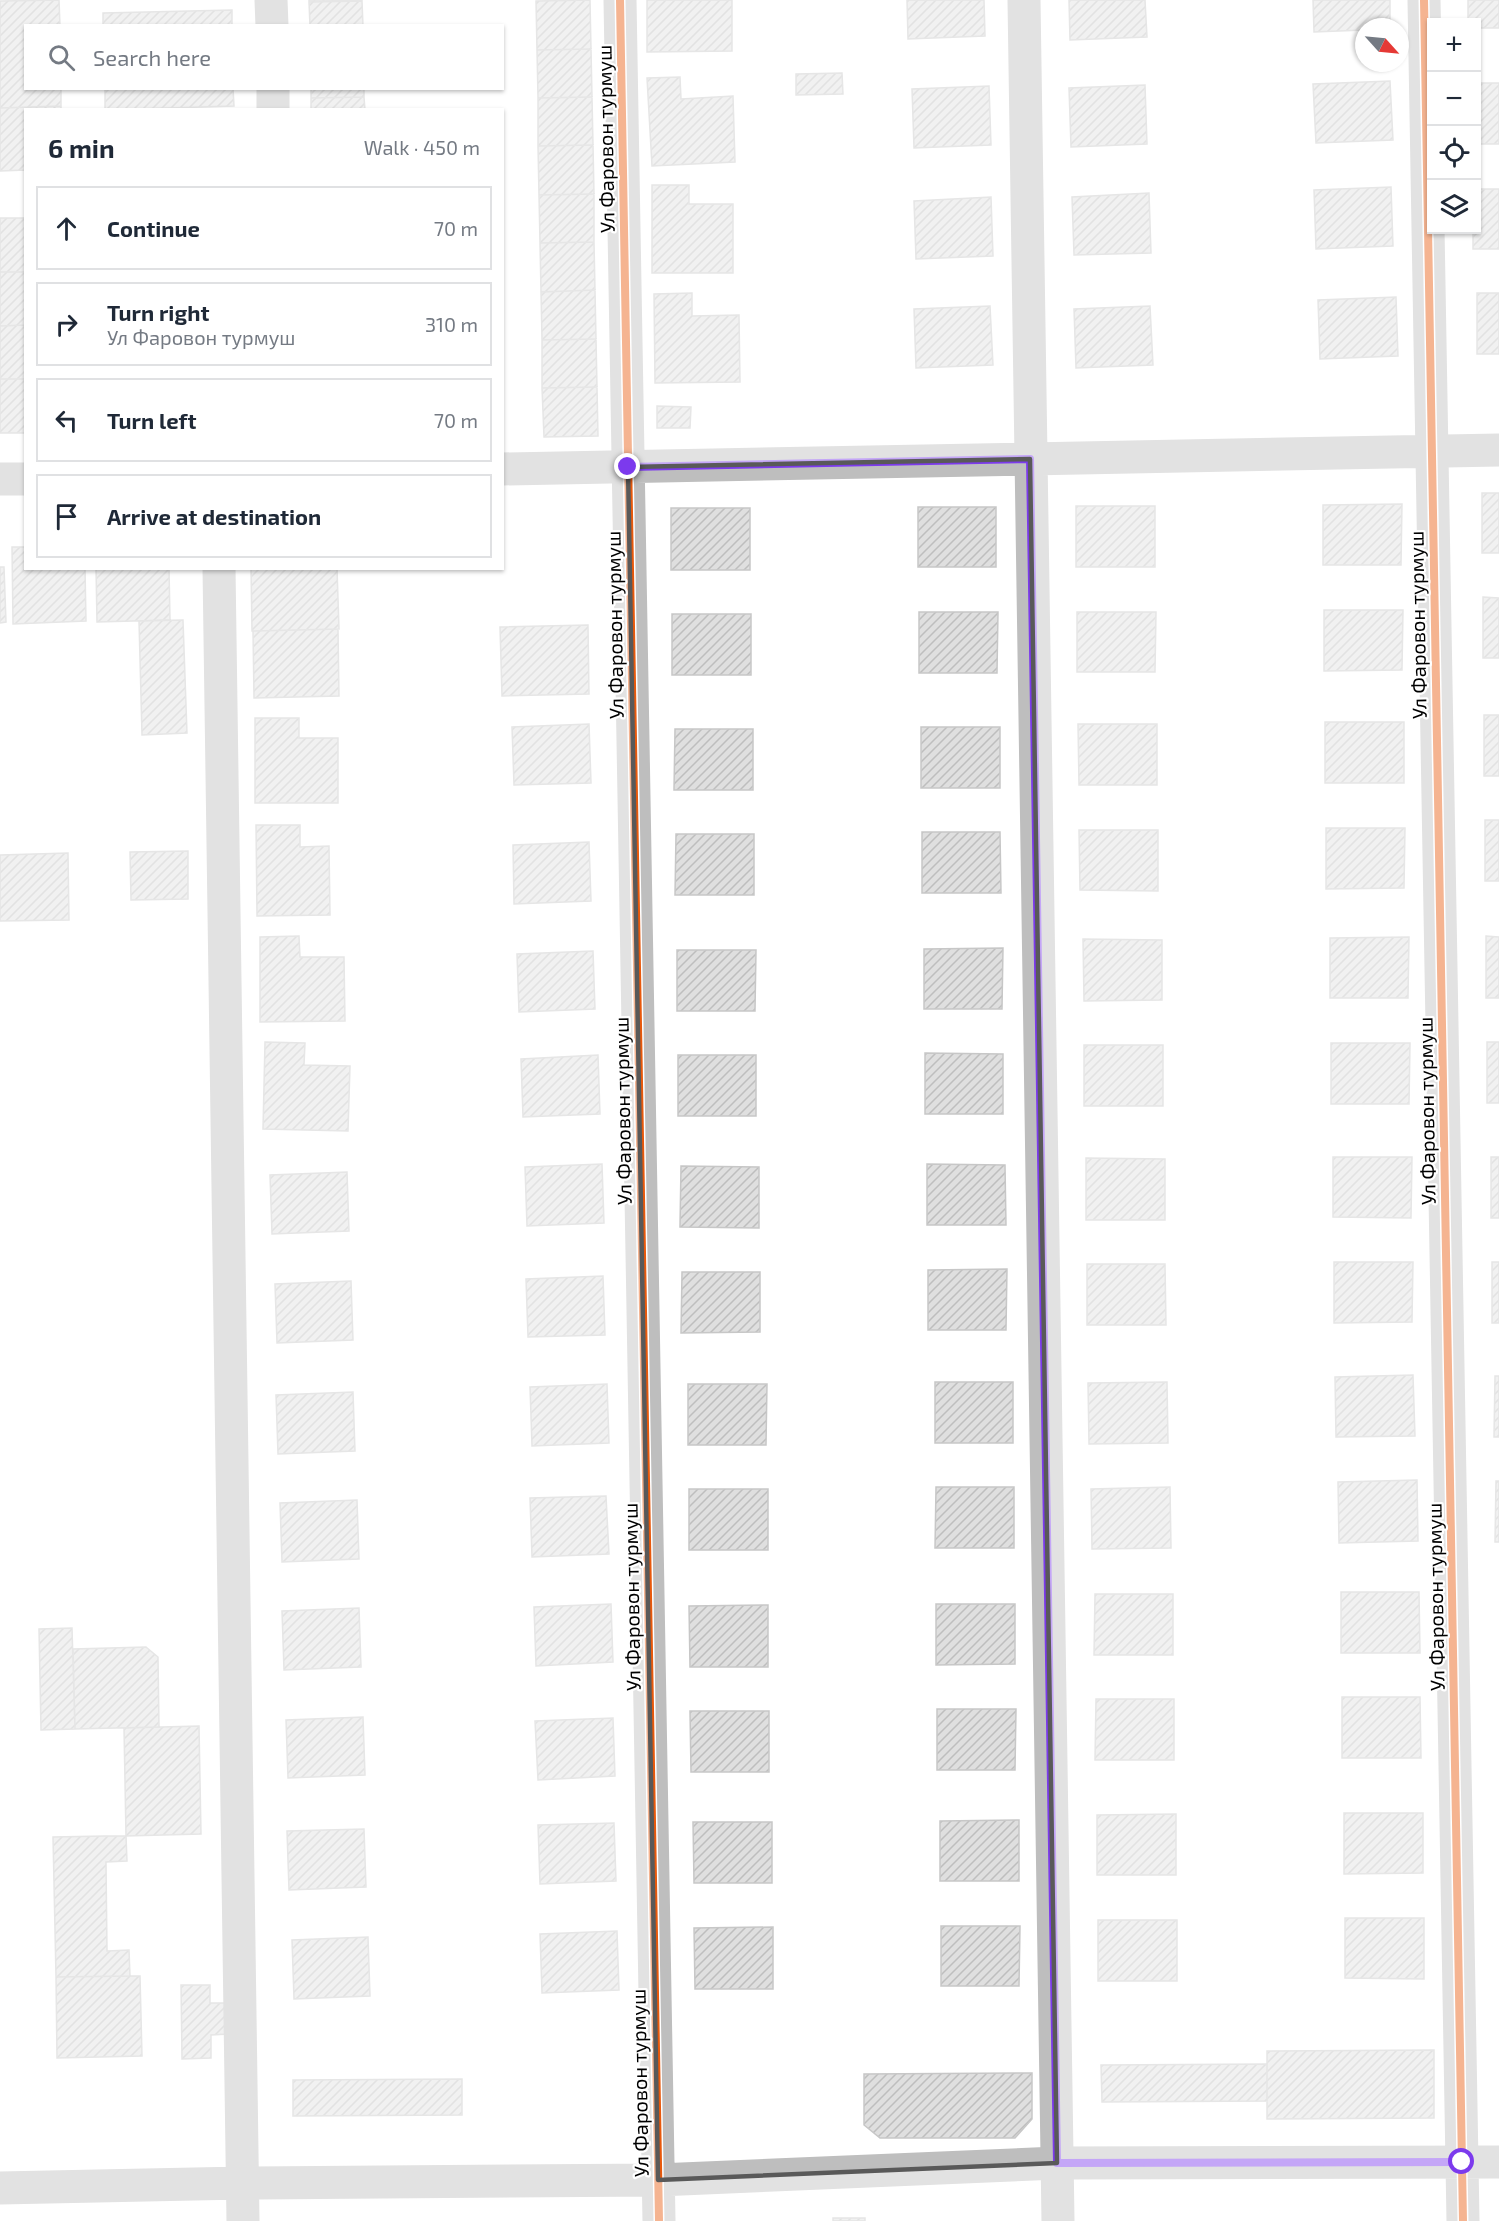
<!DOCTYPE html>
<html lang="en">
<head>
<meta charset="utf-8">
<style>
	:root { --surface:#fff; --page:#f2f2f3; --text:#1f2937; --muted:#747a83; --line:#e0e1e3 }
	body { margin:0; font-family:"Exo 2",sans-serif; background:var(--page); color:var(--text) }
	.controls { position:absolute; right:18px; top:18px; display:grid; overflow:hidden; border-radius:0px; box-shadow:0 2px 4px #0004 }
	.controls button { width:54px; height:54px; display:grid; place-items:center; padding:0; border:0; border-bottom:2px solid var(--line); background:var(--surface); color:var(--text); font:30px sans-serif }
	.compass { position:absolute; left:1355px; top:18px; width:54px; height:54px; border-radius:50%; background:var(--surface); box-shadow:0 2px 4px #0004; rotate:117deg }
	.stop { position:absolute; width:18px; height:18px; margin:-14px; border:4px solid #7c3aed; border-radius:50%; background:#fff }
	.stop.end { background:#7c3aed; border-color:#fff; box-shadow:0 2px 6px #0008 }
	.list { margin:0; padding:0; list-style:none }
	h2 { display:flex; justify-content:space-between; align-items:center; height:78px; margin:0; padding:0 24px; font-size:26px }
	h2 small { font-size:20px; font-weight:400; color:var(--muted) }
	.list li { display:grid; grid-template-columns:39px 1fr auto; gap:18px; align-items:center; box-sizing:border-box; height:84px; margin:0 12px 12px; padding:0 12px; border:2px solid var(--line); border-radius:0px }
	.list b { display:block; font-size:22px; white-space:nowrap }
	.list p { margin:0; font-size:20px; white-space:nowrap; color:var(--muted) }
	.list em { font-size:20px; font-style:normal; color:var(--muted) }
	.icon { flex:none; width:33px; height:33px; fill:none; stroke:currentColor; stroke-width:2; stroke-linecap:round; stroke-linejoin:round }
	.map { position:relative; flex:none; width:1499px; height:2221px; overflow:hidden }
	.search { position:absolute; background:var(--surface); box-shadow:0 2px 4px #0004; left:24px; top:24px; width:480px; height:66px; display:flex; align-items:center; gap:15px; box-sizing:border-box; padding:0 21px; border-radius:0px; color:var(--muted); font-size:22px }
	.panel { position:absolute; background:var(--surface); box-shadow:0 2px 4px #0004; left:24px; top:108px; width:480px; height:462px; border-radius:0px }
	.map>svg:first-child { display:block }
	.building { fill:url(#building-hatch); stroke:#c7c7c7; stroke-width:1.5 }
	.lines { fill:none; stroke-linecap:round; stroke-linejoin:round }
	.minor { stroke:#bebebe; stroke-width:33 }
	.cycleway-casing { stroke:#fff; stroke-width:11 }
	.cycleway { stroke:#e8590c; stroke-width:8 }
	.route { stroke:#7c3aed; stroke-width:8 }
	.marked { fill:none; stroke:#595959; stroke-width:4.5; stroke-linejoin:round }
	.labels { text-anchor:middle; stroke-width:4.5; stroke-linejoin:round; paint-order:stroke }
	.street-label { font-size:20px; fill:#000; stroke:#fff }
</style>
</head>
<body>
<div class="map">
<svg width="1499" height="2221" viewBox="0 0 1499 2221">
	<defs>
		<pattern id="building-hatch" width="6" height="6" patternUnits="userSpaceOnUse" patternTransform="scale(1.5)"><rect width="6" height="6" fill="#dfdfdf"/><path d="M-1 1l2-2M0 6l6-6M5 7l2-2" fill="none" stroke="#bebebe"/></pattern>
	</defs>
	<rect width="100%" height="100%" fill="#fff"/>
	<path class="building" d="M 59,0 L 60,26 L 26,26 L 26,88 L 61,88 L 61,106 L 0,108 L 0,1 Z
		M 309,0 L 362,0 L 362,1 L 309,2 Z
		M 590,0 L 591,49 L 537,50 L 536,1 Z
		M 647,0 L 732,0 L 732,51 L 647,52 Z
		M 907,0 L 984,0 L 985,36 L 908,39 Z
		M 1069,0 L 1145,0 L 1147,37 L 1070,40 Z
		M 1313,0 L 1390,0 L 1390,27 L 1364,27 L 1364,30 L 1314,32 Z
		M 1468,0 L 1499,0 L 1499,28 L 1476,28 L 1476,22 L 1468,22 Z
		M 362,1 L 363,26 L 310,26 L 309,2 Z
		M 232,10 L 232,26 L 103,26 L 103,13 Z
		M 591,49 L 592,97 L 538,98 L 537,50 Z
		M 842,73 L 843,94 L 796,95 L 796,74 Z
		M 680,77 L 681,99 L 733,96 L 735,162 L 652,166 L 647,78 Z
		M 1390,81 L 1393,140 L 1316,143 L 1313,84 Z
		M 1476,83 L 1499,83 L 1499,144 L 1476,144 Z
		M 1145,85 L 1147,144 L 1071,147 L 1069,88 Z
		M 989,86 L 991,145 L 914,148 L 912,89 Z
		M 105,88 L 233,88 L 234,106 L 105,110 Z
		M 311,88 L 364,88 L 364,97 L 311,98 Z
		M 364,97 L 365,110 L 311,110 L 311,98 Z
		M 592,97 L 593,145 L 538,146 L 538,98 Z
		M 61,106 L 61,110 L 31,110 L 31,107 Z
		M 31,107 L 31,110 L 26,110 L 26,170 L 0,171 L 0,108 Z
		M 593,145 L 594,194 L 539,195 L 538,146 Z
		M 652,185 L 689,185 L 689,204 L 733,204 L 733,273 L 652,273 Z
		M 1391,187 L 1393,246 L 1316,249 L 1314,190 Z
		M 1476,189 L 1499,189 L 1499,249 L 1473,249 L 1473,230 L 1476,230 Z
		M 1149,193 L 1151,253 L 1074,255 L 1072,197 Z
		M 594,194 L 594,242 L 540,243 L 539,195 Z
		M 991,197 L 993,256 L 916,259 L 914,201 Z
		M 0,218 L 26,218 L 26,272 L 0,272 Z
		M 594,242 L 595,290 L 541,292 L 540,243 Z
		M 0,272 L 26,272 L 26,325 L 0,326 Z
		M 595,290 L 596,339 L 542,340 L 541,292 Z
		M 692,293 L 692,316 L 739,315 L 740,382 L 655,383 L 654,294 Z
		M 1477,293 L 1499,293 L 1499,354 L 1477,354 Z
		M 1396,297 L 1398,356 L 1320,359 L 1318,300 Z
		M 990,306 L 993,365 L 916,368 L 914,309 Z
		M 1150,306 L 1153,365 L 1076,368 L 1074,309 Z
		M 26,325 L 26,379 L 0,379 L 0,326 Z
		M 596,339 L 597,387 L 542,388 L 542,340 Z
		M 0,379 L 26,379 L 26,433 L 0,433 Z
		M 597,387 L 598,436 L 544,437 L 542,388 Z
		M 657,406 L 691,407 L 690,428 L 657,428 Z
		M 1482,493 L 1499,493 L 1499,553 L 1482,553 Z
		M 1402,504 L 1401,565 L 1323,565 L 1323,505 Z
		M 1076,506 L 1155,506 L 1155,567 L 1076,567 Z
		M 918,507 L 996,507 L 996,567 L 918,567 Z
		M 671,508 L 750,508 L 750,570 L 671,570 Z
		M 12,547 L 26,547 L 26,568 L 85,568 L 86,621 L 13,624 Z
		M 0,567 L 4,567 L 6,622 L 0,623 Z
		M 96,568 L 169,568 L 170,620 L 97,622 Z
		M 251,568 L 337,568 L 339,629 L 252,631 Z
		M 1483,597 L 1499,598 L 1499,658 L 1483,658 Z
		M 1324,610 L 1403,610 L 1402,670 L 1324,671 Z
		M 919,612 L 998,612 L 997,673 L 919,673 Z
		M 1077,612 L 1156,612 L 1155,672 L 1077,672 Z
		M 672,614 L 751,614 L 751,675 L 672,675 Z
		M 183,620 L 187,733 L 142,735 L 139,621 Z
		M 588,625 L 589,694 L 502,696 L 500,627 Z
		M 338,629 L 339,696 L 254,698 L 253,631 Z
		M 1484,715 L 1499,715 L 1499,776 L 1484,776 Z
		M 255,718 L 299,718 L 299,738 L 338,738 L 338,803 L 255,803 Z
		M 1325,722 L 1404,722 L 1404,783 L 1325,783 Z
		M 589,724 L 591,783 L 514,785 L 512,727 Z
		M 1078,724 L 1157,724 L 1157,785 L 1079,785 Z
		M 921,727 L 1000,727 L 1000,788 L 921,788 Z
		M 675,729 L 753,729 L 753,790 L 674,790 Z
		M 1485,820 L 1499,820 L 1499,881 L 1485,881 Z
		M 256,825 L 300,825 L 300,847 L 329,846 L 330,915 L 257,916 Z
		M 1326,828 L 1405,828 L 1404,888 L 1326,889 Z
		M 1079,830 L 1158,830 L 1158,891 L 1080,890 Z
		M 922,832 L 1000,832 L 1001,893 L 922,893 Z
		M 676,834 L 754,834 L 754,895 L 675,895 Z
		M 589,842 L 591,901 L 514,904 L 513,845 Z
		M 188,851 L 188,899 L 131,900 L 130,852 Z
		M 68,853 L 69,920 L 0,921 L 0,855 Z
		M 299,936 L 300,957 L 344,957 L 345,1021 L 260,1022 L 260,937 Z
		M 1486,936 L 1499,937 L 1499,998 L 1486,998 Z
		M 1409,937 L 1408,998 L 1330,998 L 1330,938 Z
		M 1083,939 L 1162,940 L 1162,1000 L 1084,1001 Z
		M 1003,948 L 1002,1009 L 924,1009 L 924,949 Z
		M 677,950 L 756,950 L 755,1011 L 677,1011 Z
		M 593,951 L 595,1009 L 519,1012 L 517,954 Z
		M 265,1042 L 305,1043 L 304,1065 L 350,1066 L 348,1131 L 263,1129 Z
		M 1487,1042 L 1499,1042 L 1499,1103 L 1487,1103 Z
		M 1331,1043 L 1410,1043 L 1409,1104 L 1331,1104 Z
		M 1084,1045 L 1163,1045 L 1163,1106 L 1084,1106 Z
		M 925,1053 L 1003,1054 L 1003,1114 L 925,1114 Z
		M 598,1055 L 600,1114 L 523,1117 L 521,1059 Z
		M 678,1055 L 756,1055 L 756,1116 L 678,1116 Z
		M 1333,1157 L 1412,1157 L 1411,1218 L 1333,1217 Z
		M 1491,1157 L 1499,1157 L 1499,1218 L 1491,1218 Z
		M 1086,1158 L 1165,1159 L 1165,1220 L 1086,1220 Z
		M 602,1164 L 604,1223 L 527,1226 L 525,1167 Z
		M 927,1164 L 1005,1165 L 1006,1225 L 927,1225 Z
		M 681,1166 L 759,1167 L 759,1228 L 680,1227 Z
		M 347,1172 L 349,1231 L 272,1234 L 270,1175 Z
		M 1334,1262 L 1413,1262 L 1412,1322 L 1334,1323 Z
		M 1492,1262 L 1499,1262 L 1499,1323 L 1492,1323 Z
		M 1087,1264 L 1165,1264 L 1166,1325 L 1087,1325 Z
		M 1007,1269 L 1006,1330 L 928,1330 L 928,1270 Z
		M 682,1272 L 760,1272 L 760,1332 L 681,1333 Z
		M 603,1276 L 605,1335 L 528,1337 L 526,1279 Z
		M 351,1281 L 353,1340 L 277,1343 L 275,1284 Z
		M 1413,1375 L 1415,1436 L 1336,1437 L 1335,1377 Z
		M 1495,1376 L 1499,1376 L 1499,1437 L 1494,1437 Z
		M 935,1382 L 1013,1382 L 1013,1443 L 935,1443 Z
		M 1167,1382 L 1168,1443 L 1089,1444 L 1088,1383 Z
		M 607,1384 L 609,1443 L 532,1446 L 530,1387 Z
		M 688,1384 L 767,1384 L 766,1445 L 688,1445 Z
		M 353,1392 L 355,1451 L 278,1454 L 276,1395 Z
		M 1417,1480 L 1418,1541 L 1339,1543 L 1338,1482 Z
		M 1496,1481 L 1499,1481 L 1499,1542 L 1495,1542 Z
		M 936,1487 L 1014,1487 L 1014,1548 L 935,1548 Z
		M 1170,1487 L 1171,1548 L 1092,1549 L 1091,1489 Z
		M 689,1489 L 768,1489 L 768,1550 L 689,1550 Z
		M 606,1496 L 609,1554 L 532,1557 L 530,1498 Z
		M 357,1500 L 359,1559 L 282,1562 L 280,1503 Z
		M 1341,1592 L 1419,1592 L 1420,1653 L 1341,1653 Z
		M 1095,1594 L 1173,1594 L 1173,1655 L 1094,1655 Z
		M 611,1604 L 613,1662 L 536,1666 L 534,1607 Z
		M 936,1604 L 1015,1604 L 1015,1664 L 936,1665 Z
		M 768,1605 L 768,1667 L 690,1667 L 689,1606 Z
		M 359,1608 L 361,1667 L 284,1670 L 282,1611 Z
		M 72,1628 L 75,1729 L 41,1730 L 39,1629 Z
		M 146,1647 L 158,1657 L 159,1727 L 75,1729 L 73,1649 Z
		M 1342,1697 L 1420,1697 L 1421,1758 L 1342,1758 Z
		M 1096,1699 L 1174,1699 L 1174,1760 L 1095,1760 Z
		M 937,1709 L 1016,1709 L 1015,1770 L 937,1770 Z
		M 690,1711 L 769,1711 L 769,1772 L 691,1772 Z
		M 363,1717 L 365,1775 L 288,1778 L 286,1720 Z
		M 613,1718 L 615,1776 L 538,1780 L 535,1721 Z
		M 199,1726 L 201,1834 L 126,1836 L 124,1728 Z
		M 1344,1813 L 1423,1813 L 1423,1873 L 1344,1874 Z
		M 1176,1814 L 1176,1875 L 1097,1875 L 1097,1815 Z
		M 1019,1820 L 1019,1881 L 940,1881 L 940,1821 Z
		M 693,1822 L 772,1822 L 772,1883 L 694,1883 Z
		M 614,1823 L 616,1881 L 540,1884 L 538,1825 Z
		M 364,1829 L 366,1887 L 289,1890 L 287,1831 Z
		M 105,1836 L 126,1836 L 127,1861 L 106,1862 L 107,1951 L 129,1950 L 130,1976 L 56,1977 L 53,1837 Z
		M 1345,1918 L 1424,1918 L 1424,1979 L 1345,1978 Z
		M 1098,1920 L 1177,1920 L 1177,1981 L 1098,1981 Z
		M 941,1926 L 1020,1926 L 1019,1986 L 941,1986 Z
		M 773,1927 L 773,1989 L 695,1989 L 694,1928 Z
		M 617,1931 L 619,1990 L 542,1993 L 540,1934 Z
		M 368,1937 L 370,1996 L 294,1999 L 292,1940 Z
		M 130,1976 L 140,1976 L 142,2056 L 57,2058 L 56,1977 Z
		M 181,1985 L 210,1985 L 210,2003 L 227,2003 L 228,2034 L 211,2035 L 211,2058 L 182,2059 Z
		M 1434,2050 L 1434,2118 L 1267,2119 L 1267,2051 Z
		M 1267,2064 L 1267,2101 L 1102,2102 L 1101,2065 Z
		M 1032,2073 L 1032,2119 L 1015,2138 L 880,2138 L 864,2125 L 864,2074 Z
		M 462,2079 L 462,2115 L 293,2116 L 293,2080 Z
		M 833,2218 L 865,2218 L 865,2221 L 833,2221 Z"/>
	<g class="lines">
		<path class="minor" d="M 271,0 L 272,26
			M 620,0 L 659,2221
			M 1024,0 L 1058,2221
			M 1424,0 L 1463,2221
			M 273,88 L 273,110
			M 502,469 L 1499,450
			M 0,479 L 26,479
			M 219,568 L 243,2221
			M 0,2188 L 243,2183 L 658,2180 L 1057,2163 L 1499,2162"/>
		<defs>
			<path id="cycleway" d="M 620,0 L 659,2221
				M 1424,0 L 1463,2221"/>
		</defs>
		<use href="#cycleway" class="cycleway-casing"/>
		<use href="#cycleway" class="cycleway"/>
	</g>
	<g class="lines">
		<path class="route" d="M 628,467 L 1030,459 L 1057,2163 L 1462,2162"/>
	</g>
	<path d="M0 0H1499V2221H0ZM 1030,459 L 1057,2163 L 658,2180 L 628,467 Z" fill="#fff" fill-opacity=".55" fill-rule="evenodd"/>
	<path class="marked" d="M 1030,459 L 1057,2163 L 658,2180 L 628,467 Z"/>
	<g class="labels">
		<g class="street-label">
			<text transform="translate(606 139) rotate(-91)" y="7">Ул Фаровон турмуш</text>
			<text transform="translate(615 625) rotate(-91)" y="7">Ул Фаровон турмуш</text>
			<text transform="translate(1418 625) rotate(-91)" y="7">Ул Фаровон турмуш</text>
			<text transform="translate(623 1111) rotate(-91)" y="7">Ул Фаровон турмуш</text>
			<text transform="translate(1427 1111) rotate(-91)" y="7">Ул Фаровон турмуш</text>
			<text transform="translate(632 1597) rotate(-91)" y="7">Ул Фаровон турмуш</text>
			<text transform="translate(1436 1597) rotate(-91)" y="7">Ул Фаровон турмуш</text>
			<text transform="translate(640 2083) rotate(-91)" y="7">Ул Фаровон турмуш</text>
		</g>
	</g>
</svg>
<div class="controls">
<button>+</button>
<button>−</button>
<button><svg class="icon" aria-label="locate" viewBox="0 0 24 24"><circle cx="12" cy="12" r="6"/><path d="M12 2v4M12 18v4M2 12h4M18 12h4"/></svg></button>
<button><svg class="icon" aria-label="layers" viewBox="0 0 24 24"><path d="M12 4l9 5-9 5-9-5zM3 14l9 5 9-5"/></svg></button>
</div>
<svg class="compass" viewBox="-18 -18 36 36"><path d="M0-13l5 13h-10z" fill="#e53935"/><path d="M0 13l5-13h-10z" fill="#747a83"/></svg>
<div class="stop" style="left:1462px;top:2162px"></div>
<div class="stop end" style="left:628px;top:467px"></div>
<div class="search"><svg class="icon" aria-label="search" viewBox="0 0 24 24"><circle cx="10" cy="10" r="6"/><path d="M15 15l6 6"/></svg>Search here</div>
<section class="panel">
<h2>6 min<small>Walk · 450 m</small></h2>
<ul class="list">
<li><svg class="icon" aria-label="ahead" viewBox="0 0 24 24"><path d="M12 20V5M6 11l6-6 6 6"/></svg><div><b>Continue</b></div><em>70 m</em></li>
<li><svg class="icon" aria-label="right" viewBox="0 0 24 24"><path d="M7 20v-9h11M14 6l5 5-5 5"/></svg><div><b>Turn right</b><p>Ул Фаровон турмуш</p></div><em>310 m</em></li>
<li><svg class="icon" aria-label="left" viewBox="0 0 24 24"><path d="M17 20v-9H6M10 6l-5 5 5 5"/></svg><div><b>Turn left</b></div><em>70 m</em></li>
<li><svg class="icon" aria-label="arrive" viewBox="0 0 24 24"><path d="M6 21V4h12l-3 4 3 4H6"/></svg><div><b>Arrive at destination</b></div></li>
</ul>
</section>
</div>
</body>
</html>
